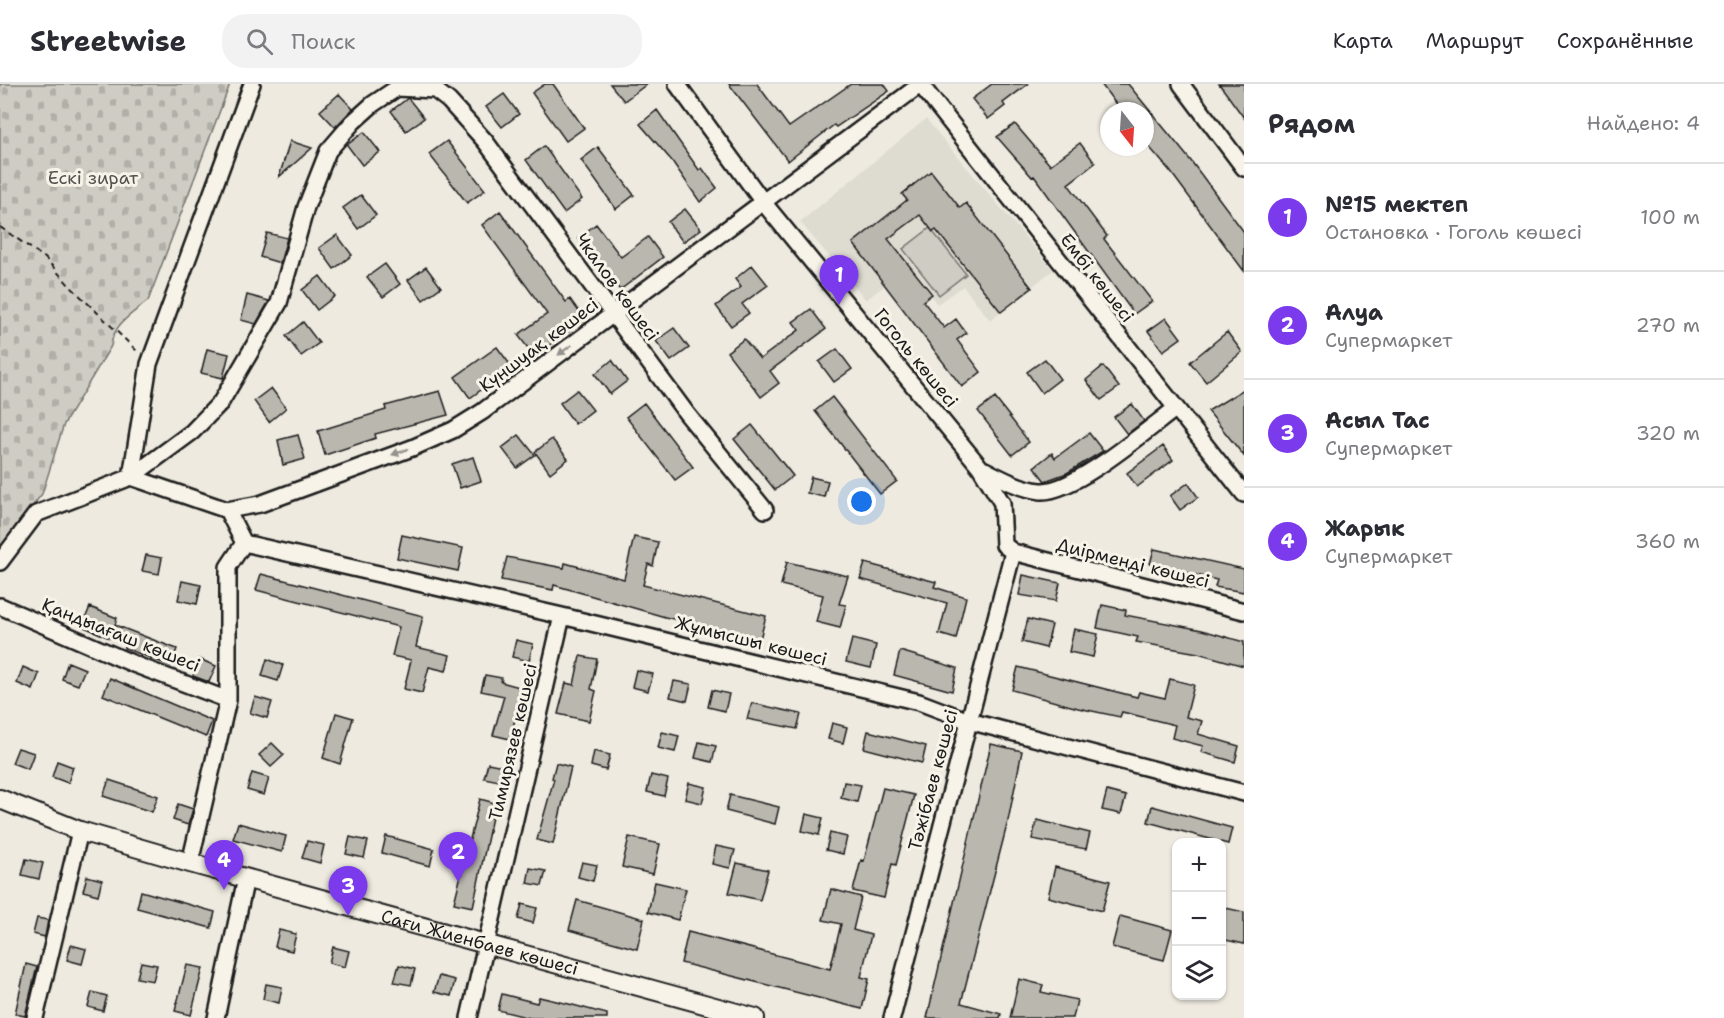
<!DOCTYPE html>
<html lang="ru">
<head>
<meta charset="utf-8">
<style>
	:root { --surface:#fff; --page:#f2f2f3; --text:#2b2b33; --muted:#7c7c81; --line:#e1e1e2; --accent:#7c3aed }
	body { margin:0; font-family:"Shantell Sans",sans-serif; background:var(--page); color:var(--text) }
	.controls { position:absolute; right:18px; bottom:18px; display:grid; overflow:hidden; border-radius:12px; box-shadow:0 2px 4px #0004 }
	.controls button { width:54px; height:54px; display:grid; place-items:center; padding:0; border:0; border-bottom:2px solid var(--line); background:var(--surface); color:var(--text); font:30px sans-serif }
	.compass { position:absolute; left:1100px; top:18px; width:54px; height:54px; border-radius:50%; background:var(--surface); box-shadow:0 2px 4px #0004; rotate:163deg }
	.you { position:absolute; left:862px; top:418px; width:21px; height:21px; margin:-15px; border:4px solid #fff; border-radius:50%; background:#1a73e8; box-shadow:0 0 0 9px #1a73e833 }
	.badge { display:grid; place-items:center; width:39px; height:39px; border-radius:50%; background:var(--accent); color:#fff; font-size:20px; font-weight:700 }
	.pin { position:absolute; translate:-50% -50px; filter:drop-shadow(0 2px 3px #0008) }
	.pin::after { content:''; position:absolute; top:32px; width:21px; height:18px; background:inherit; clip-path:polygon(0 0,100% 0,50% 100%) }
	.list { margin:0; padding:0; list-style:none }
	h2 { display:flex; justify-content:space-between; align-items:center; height:78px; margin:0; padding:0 24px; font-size:26px }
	h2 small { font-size:20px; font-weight:400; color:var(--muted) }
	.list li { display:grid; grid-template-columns:39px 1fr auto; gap:18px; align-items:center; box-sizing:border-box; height:108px; padding:0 24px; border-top:2px solid var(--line) }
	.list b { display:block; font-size:22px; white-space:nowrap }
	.list p { margin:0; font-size:20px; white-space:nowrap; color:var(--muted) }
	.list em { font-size:20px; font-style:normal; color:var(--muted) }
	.icon { flex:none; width:33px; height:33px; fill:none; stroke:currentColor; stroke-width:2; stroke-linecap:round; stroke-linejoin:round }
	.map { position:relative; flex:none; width:1244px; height:934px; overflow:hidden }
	header { display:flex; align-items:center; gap:36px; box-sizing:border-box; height:84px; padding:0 30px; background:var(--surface); border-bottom:2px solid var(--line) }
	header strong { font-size:28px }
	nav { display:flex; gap:33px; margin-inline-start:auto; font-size:21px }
	.search { width:420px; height:54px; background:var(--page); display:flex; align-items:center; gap:15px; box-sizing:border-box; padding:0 21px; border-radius:24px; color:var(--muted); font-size:22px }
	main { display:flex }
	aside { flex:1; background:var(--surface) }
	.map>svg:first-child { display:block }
	.built { fill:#dedbd1 }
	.cemetery { fill:url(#cemetery-stones); stroke:#767470; stroke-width:1.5 }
	.pitch { fill:#cfccc3; stroke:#767470; stroke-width:1.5 }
	.building { fill:#bab7af; stroke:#1c1c1c; stroke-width:1.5 }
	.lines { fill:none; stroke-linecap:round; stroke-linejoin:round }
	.minor-casing { stroke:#1c1c1c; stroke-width:20 }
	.major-casing { stroke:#1c1c1c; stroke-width:22 }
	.path { stroke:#1c1c1c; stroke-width:2; stroke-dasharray:6 4.5; stroke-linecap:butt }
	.minor { stroke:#f7f3e8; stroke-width:15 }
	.major { stroke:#f7f3e8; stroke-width:18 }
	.oneway { fill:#94928c }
	.labels { text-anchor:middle; stroke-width:6; stroke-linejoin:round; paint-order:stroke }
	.park-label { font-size:18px; fill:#52514e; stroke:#f7f3e8 }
	.street-label { font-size:18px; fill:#1c1c1c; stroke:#f7f3e8 }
</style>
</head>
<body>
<header>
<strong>Streetwise</strong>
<div class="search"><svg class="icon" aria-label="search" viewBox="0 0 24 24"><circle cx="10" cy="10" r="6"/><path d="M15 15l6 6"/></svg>Поиск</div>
<nav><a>Карта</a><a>Маршрут</a><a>Сохранённые</a></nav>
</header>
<main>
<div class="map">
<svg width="1244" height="934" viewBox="0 0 1244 934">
	<defs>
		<pattern id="cemetery-stones" width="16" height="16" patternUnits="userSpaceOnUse" patternTransform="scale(1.5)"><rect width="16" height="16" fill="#cfccc3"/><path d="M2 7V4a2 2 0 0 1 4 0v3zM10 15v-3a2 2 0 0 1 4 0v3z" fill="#b1afa7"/></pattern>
	</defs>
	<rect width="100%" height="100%" fill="#eeeae0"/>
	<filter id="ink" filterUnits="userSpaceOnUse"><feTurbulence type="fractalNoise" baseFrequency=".0167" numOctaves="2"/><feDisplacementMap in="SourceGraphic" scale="12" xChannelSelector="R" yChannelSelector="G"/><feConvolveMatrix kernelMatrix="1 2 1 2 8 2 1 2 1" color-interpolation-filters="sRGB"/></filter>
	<g filter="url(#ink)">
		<path class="built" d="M 926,35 L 1053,186 L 990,236 L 963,202 L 937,220 L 908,183 L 866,216 L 800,138 Z"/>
		<path class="cemetery" d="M 0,0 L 230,0 L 148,217 C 132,230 113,240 111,262 L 64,340 L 42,410 L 0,464 Z"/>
		<path class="pitch" d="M 930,144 L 966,190 L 939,211 L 903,165 Z"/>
		<path class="building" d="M 545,0 L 553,0 L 584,44 L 566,57 L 532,9 Z
			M 610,0 L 647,0 L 624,17 Z
			M 729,0 L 757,0 L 789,43 L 851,0 L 884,0 L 889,7 L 836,43 L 834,41 L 788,77 Z
			M 992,0 L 1028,0 L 1003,19 L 1005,22 L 988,35 L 972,15 Z
			M 1101,0 L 1128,0 L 1191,77 L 1244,148 L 1244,187 L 1170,87 L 1145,58 L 1145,27 L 1121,27 Z
			M 1219,0 L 1244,0 L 1244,34 L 1223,5 Z
			M 339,10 L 353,25 L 335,43 L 320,27 Z
			M 504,10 L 519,30 L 502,43 L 486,23 Z
			M 408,14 L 424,34 L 406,47 L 391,27 Z
			M 657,26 L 699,86 L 702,84 L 717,104 L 700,118 L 672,77 L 640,40 Z
			M 1015,40 L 1050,81 L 1080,59 L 1095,79 L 1068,100 L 1107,152 L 1104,155 L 1152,217 L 1134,230 L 1034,92 L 1032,93 L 997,53 Z
			M 364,48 L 380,68 L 362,81 L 347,61 Z
			M 290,57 L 312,64 L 279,93 Z
			M 447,57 L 485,106 L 467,119 L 429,70 Z
			M 544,62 L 582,115 L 564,129 L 526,76 Z
			M 598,63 L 634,111 L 616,125 L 581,76 Z
			M 931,87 L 960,124 L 966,119 L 1032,204 L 1001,228 L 936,146 L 933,148 L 920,131 L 888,155 L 932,210 L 923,217 L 944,244 L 956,235 L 966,249 L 957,256 L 981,288 L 962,303 L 853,159 L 907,116 L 902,110 Z
			M 361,111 L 376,131 L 358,145 L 343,124 Z
			M 685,125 L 701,145 L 683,158 L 668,138 Z
			M 500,127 L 566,218 L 570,215 L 585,236 L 534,272 L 518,251 L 547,230 L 482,141 Z
			M 596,140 L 621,173 L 648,153 L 663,173 L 620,206 L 578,154 Z
			M 267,149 L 287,154 L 280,179 L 260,173 Z
			M 337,151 L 352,171 L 334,185 L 319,164 Z
			M 385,180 L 400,200 L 383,213 L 367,193 Z
			M 752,181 L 768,201 L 742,220 L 749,229 L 731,242 L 716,222 L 741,203 L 735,195 Z
			M 426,183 L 441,203 L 423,216 L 408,196 Z
			M 320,192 L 335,212 L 317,226 L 302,206 Z
			M 247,211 L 269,217 L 256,240 L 241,236 Z
			M 811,225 L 826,245 L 770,287 L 779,299 L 761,313 L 727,268 L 744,255 L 760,275 L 799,246 L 793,238 Z
			M 1166,234 L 1181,254 L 1163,267 L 1148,247 Z
			M 303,238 L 319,259 L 301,272 L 286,252 Z
			M 674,244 L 689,264 L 671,277 L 656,257 Z
			M 1227,248 L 1242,268 L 1206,298 L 1190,278 Z
			M 497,263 L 512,283 L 470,314 L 455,293 Z
			M 207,265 L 229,270 L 223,294 L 201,289 Z
			M 837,265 L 852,285 L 834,298 L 819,278 Z
			M 1045,275 L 1060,295 L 1042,309 L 1027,288 Z
			M 612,276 L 627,297 L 610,310 L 595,290 Z
			M 1103,282 L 1119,303 L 1101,316 L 1086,296 Z
			M 271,304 L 286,324 L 269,338 L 254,317 Z
			M 1244,305 L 1244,372 L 1208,327 Z
			M 577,306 L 593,326 L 575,340 L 560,319 Z
			M 440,307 L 448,331 L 375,350 L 376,354 L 325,371 L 318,347 L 386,326 L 385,322 Z
			M 832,313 L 897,397 L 880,410 L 815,327 Z
			M 995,314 L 1029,358 L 1012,371 L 978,327 Z
			M 644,319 L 693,383 L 675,396 L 626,333 Z
			M 1132,320 L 1144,337 L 1127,350 L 1114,333 Z
			M 752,341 L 793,392 L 775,406 L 734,355 Z
			M 1089,349 L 1103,367 L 1067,389 L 1045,397 L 1034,383 L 1052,369 L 1055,374 Z
			M 298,351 L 305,375 L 283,381 L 278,356 Z
			M 519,351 L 535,371 L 517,384 L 502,364 Z
			M 552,355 L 568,375 L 550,389 L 535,368 Z
			M 1163,362 L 1173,376 L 1137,403 L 1127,389 Z
			M 473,373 L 481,397 L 460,404 L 452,380 Z
			M 811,393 L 828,397 L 824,413 L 807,409 Z
			M 1188,399 L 1198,413 L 1180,426 L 1170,412 Z
			M 402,451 L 463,464 L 458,487 L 397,474 Z
			M 634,453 L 658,458 L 653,482 L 648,480 L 643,501 L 766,532 L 760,555 L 665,533 L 554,501 L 553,506 L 501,496 L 507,473 L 564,484 L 565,479 L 624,495 Z
			M 1154,465 L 1244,485 L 1244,508 L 1215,503 L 1217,496 L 1150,480 Z
			M 146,471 L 162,474 L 159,490 L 142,487 Z
			M 787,478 L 848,492 L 839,520 L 846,521 L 840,544 L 816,538 L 823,511 L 781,501 Z
			M 865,479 L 936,498 L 934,503 L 966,513 L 956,555 L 939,550 L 947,519 L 860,495 Z
			M 261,490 L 423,532 L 416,563 L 450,571 L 446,587 L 429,583 L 422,609 L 404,605 L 411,576 L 392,572 L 399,543 L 256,506 Z
			M 1023,491 L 1060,499 L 1056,517 L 1019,511 Z
			M 182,497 L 201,501 L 197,520 L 178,516 Z
			M 1102,521 L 1126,526 L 1125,531 L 1202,546 L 1244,558 L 1244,582 L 1198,569 L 1136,558 L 1138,553 L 1097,544 Z
			M 90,523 L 117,534 L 115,541 L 177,565 L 171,582 L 124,564 L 126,561 L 82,542 Z
			M 1028,535 L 1052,541 L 1046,564 L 1022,558 Z
			M 1074,545 L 1098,550 L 1093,573 L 1069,568 Z
			M 852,555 L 876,561 L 871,584 L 846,578 Z
			M 516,556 L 533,560 L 529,577 L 512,573 Z
			M 900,567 L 957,584 L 952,607 L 894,591 Z
			M 580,572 L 597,575 L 591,605 L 596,607 L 589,637 L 558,630 L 566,599 L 574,601 Z
			M 199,575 L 216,582 L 209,598 L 193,592 Z
			M 267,575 L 283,581 L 278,597 L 262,592 Z
			M 68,578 L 85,585 L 78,601 L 62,595 Z
			M 23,583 L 39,590 L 33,606 L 17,599 Z
			M 1018,583 L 1137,613 L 1139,608 L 1165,614 L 1170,595 L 1194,601 L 1186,633 L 1202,637 L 1198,650 L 1239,662 L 1235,678 L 1201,668 L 1203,662 L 1172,654 L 1175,641 L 1122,628 L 1120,633 L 1078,624 L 1012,606 Z
			M 636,586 L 653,590 L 648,607 L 632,603 Z
			M 485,591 L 502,594 L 501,598 L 523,604 L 510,655 L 493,651 L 504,612 L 481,607 Z
			M 110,594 L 212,637 L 206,653 L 103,611 Z
			M 674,597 L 691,600 L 687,617 L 670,613 Z
			M 712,606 L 729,610 L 725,627 L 708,623 Z
			M 255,613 L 272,618 L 267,634 L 250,629 Z
			M 752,619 L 801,630 L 797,645 L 747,635 Z
			M 336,629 L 353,634 L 340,680 L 323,674 Z
			M 832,639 L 847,643 L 843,659 L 828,655 Z
			M 868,647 L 926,662 L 922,679 L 864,664 Z
			M 662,648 L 679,652 L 675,668 L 658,664 Z
			M 699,658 L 716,662 L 712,678 L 695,674 Z
			M 272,659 L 284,671 L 271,683 L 259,671 Z
			M 991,660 L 1022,667 L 1008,737 L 961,919 L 1001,930 L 1000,934 L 927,934 Z
			M 18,664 L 34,669 L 28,685 L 12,679 Z
			M 594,667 L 610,671 L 606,686 L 591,682 Z
			M 57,677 L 73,683 L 68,699 L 52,693 Z
			M 488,679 L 503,682 L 499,697 L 484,694 Z
			M 556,679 L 571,683 L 553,760 L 537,756 L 554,695 L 552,694 Z
			M 252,689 L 269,694 L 264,711 L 247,706 Z
			M 651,691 L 668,695 L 664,712 L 647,708 Z
			M 109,696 L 158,712 L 152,728 L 103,712 Z
			M 844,698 L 861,701 L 857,718 L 841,714 Z
			M 689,699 L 706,703 L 702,719 L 685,715 Z
			M 883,704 L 914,711 L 896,781 L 892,780 L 884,814 L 853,807 L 861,776 L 864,777 Z
			M 1107,707 L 1126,712 L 1121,730 L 1102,726 Z
			M 730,711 L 779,723 L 775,740 L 726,727 Z
			M 480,715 L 495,719 L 473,823 L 454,819 Z
			M 178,720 L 193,725 L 188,741 L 173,736 Z
			M 1152,722 L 1232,744 L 1228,760 L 1148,738 Z
			M 806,730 L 823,734 L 819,751 L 802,747 Z
			M 1037,736 L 1090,749 L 1086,765 L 1032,755 Z
			M 238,739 L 286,752 L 282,768 L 233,755 Z
			M 830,749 L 847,753 L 843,770 L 826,766 Z
			M 386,752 L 434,765 L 430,782 L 382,769 Z
			M 350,753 L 368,757 L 364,774 L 346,770 Z
			M 629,753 L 660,760 L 653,790 L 622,783 Z
			M 307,757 L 324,761 L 320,779 L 302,774 Z
			M 716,762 L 735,766 L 730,784 L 712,780 Z
			M 26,775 L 43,779 L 39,795 L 22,791 Z
			M 582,778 L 597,781 L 593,797 L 578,793 Z
			M 737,779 L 768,786 L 760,816 L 729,809 Z
			M 1055,783 L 1110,797 L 1102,827 L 1048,813 Z
			M 530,784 L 546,787 L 542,802 L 527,799 Z
			M 87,792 L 102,796 L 98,811 L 83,807 Z
			M 655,798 L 686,805 L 678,836 L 648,828 Z
			M 831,805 L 861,813 L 853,846 L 871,851 L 861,893 L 869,895 L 862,925 L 681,879 L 688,848 L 830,885 L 841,840 L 823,836 Z
			M 141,807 L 215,828 L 211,844 L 137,824 Z
			M 577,816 L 644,835 L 637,865 L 569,846 Z
			M 522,820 L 537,824 L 533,839 L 518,835 Z
			M 1221,823 L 1244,828 L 1244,860 L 1221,855 Z
			M 1120,832 L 1172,846 L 1164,876 L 1112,863 Z
			M 37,834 L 48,836 L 45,853 L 33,850 Z
			M 279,846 L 296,850 L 292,867 L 275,863 Z
			M 71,861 L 86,865 L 82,880 L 67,876 Z
			M 333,863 L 349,867 L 345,883 L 329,879 Z
			M 141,878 L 157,881 L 153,897 L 137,894 Z
			M 26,880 L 37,883 L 25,932 L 15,930 Z
			M 187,881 L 203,884 L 191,931 L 175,927 Z
			M 399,881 L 415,885 L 411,901 L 394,898 Z
			M 439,892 L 455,896 L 451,912 L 434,908 Z
			M 1019,895 L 1043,901 L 1041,908 L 1077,916 L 1073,934 L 1010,934 Z
			M 266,900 L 282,903 L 279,919 L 263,915 Z
			M 92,908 L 107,912 L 103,927 L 88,923 Z
			M 502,910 L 537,919 L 539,913 L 569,920 L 607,930 L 607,934 L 530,934 L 498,926 Z"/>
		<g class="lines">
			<defs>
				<path id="minor" d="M 677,0 L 763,118 L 980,383 L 1002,419 L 1004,461 L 1013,468 L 1244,527
					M 920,0 L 1244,410
					M 1181,0 L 1244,84
					M 985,386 C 1002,395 1021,405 1041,407 C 1074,409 1148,345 1175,325
					M 131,393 L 227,426 L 260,420 L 412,364 L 453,346 L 482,328 L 921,0
					M 131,393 L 149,280 L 252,0
					M 227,426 L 244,459
					M 244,459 L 562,532 L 919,618 L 969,637 L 1244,709
					M 0,478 L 36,430 L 131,393 L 192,348 L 221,318 L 279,219 L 306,123 L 328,67 L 353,38 L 373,20 L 397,4 L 435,6 L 449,17 L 485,57 L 687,330 L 765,426
					M 0,522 L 136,581 L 228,616
					M 190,779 L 228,616 L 228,483 L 244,459
					M 35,934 L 80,747
					M 216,934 L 246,794
					M 469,934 L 562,532
					M 892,934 L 1013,468"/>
				<g id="major">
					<path id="s1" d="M 0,715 L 80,747 L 190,779 L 755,934"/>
				</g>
			</defs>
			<use href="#minor" class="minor-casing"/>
			<use href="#major" class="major-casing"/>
			<path class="path" d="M 0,143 L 45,174 L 69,201 L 139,269"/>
			<use href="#minor" class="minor"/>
			<use href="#major" class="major"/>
		</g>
		<defs><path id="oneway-solid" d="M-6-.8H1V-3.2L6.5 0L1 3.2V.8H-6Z" transform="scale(1.5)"/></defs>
		<g class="oneway">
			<use href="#oneway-solid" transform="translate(565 266) rotate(143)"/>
			<use href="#oneway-solid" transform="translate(400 368) rotate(160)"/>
		</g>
	</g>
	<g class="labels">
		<g class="park-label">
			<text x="93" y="100">Ескі зират</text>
		</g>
		<g class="street-label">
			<text transform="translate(1097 194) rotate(52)" y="6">Ембі көшесі</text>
			<text transform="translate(617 203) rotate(54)" y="6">Чкалов көшесі</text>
			<text transform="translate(539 261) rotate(-37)" y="6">Күншуақ көшесі</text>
			<text transform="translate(916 274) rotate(51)" y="6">Гоголь көшесі</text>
			<text transform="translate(1133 479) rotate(14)" y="6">Диірменді көшесі</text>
			<text transform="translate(121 551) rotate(22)" y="6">Қандыағаш көшесі</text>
			<text transform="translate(751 557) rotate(14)" y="6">Жұмысшы көшесі</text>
			<text transform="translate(513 658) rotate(-77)" y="6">Тимирязев көшесі</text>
			<text transform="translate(933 696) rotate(-75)" y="6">Тәжібаев көшесі</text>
			<text dy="6" stroke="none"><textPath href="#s1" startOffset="501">Сағи Жиенбаев көшесі</textPath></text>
		</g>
	</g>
</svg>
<div class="controls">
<button>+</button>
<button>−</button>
<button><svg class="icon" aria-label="layers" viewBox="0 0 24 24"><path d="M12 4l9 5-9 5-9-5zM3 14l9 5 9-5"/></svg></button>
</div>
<svg class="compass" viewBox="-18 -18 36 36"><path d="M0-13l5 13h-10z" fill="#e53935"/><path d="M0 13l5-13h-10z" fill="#7c7c81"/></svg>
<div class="you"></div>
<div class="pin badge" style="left:839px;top:221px">1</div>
<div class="pin badge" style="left:458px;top:798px">2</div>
<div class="pin badge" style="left:348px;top:832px">3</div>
<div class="pin badge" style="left:224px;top:806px">4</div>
</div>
<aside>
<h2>Рядом<small>Найдено: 4</small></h2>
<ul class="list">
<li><span class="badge">1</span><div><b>№15 мектеп</b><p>Остановка · Гоголь көшесі</p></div><em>100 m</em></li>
<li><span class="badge">2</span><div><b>Алуа</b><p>Супермаркет</p></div><em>270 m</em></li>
<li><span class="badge">3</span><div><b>Асыл Тас</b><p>Супермаркет</p></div><em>320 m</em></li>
<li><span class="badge">4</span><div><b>Жарык</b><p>Супермаркет</p></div><em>360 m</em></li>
</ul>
</aside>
</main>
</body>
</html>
